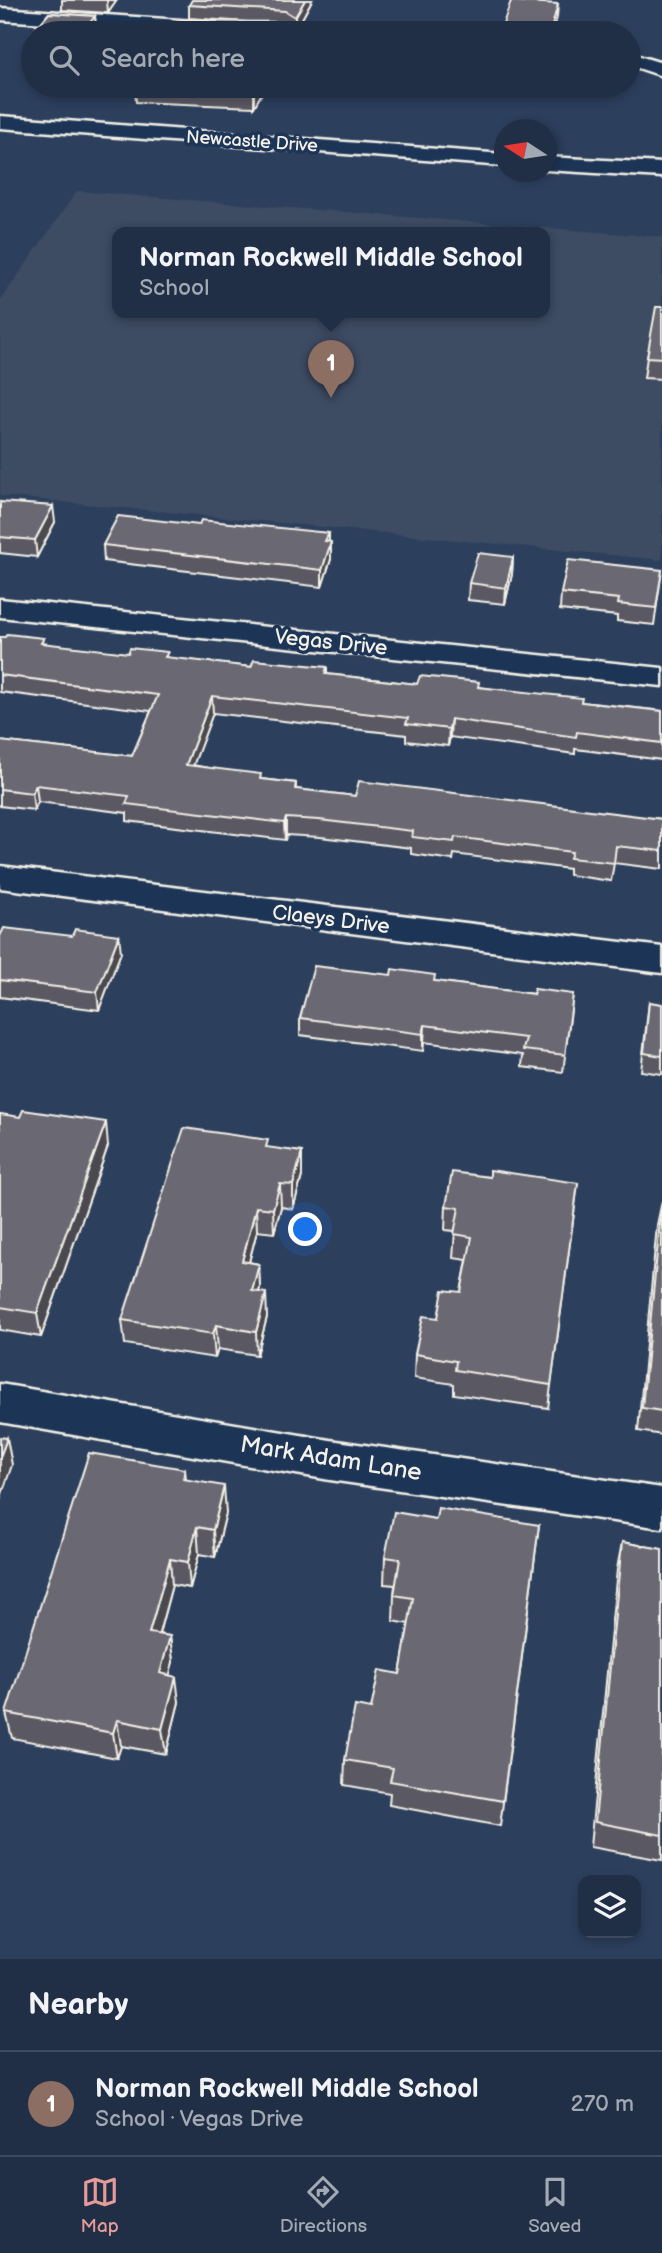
<!DOCTYPE html>
<html lang="en">
<head>
<meta charset="utf-8">
<style>
	:root { --surface:#212f46; --page:#2d3b51; --text:#f1f3f6; --muted:#a2a9b3; --line:#3e4a5f; --accent:#e69b98 }
	body { margin:0; font-family:"Balsamiq Sans",sans-serif; background:var(--page); color:var(--text) }
	.controls { position:absolute; right:21px; bottom:21px; display:grid; overflow:hidden; border-radius:14px; box-shadow:0 4px 10px #0003 }
	.controls button { width:63px; height:63px; display:grid; place-items:center; padding:0; border:0; border-bottom:2px solid var(--line); background:var(--surface); color:var(--text); font:35px sans-serif }
	.compass { position:absolute; left:494px; top:119px; width:63px; height:63px; border-radius:50%; background:var(--surface); box-shadow:0 4px 10px #0003; rotate:282deg }
	.you { position:absolute; left:306px; top:1230px; width:24px; height:24px; margin:-18px; border:5px solid #fff; border-radius:50%; background:#1a73e8; box-shadow:0 0 0 10px #1a73e833 }
	.badge { display:grid; place-items:center; width:46px; height:46px; border-radius:50%; background:var(--accent); color:#fff; font-size:23px; font-weight:700 }
	.pin { position:absolute; translate:-50% -58px; filter:drop-shadow(0 2px 4px #0008) }
	.pin::after { content:''; position:absolute; top:37px; width:24px; height:21px; background:inherit; clip-path:polygon(0 0,100% 0,50% 100%) }
	.popup { position:absolute; left:112px; top:227px; width:438px; height:91px; box-sizing:border-box; display:grid; place-content:center; border-radius:14px; background:var(--surface); filter:drop-shadow(0 2px 5px #0005); font-size:23px; white-space:nowrap; color:var(--muted) }
	.popup b { font-size:26px; color:var(--text) }
	.popup::after { content:''; position:absolute; left:50%; top:100%; margin-left:-14px; border:14px solid transparent; border-top-color:var(--surface) }
	.list { margin:0; padding:0; list-style:none }
	h2 { display:flex; justify-content:space-between; align-items:center; height:91px; margin:0; padding:0 28px; font-size:30px }
	h2 small { font-size:23px; font-weight:400; color:var(--muted) }
	.list li { display:grid; grid-template-columns:46px 1fr auto; gap:21px; align-items:center; box-sizing:border-box; height:105px; padding:0 28px; border-top:2px solid var(--line) }
	.list b { display:block; font-size:26px; white-space:nowrap }
	.list p { margin:0; font-size:23px; white-space:nowrap; color:var(--muted) }
	.list em { font-size:23px; font-style:normal; color:var(--muted) }
	.icon { flex:none; width:38px; height:38px; fill:none; stroke:currentColor; stroke-width:2; stroke-linecap:round; stroke-linejoin:round }
	.map { position:relative; flex:none; width:662px; height:1959px; overflow:hidden }
	.search { position:absolute; background:var(--surface); box-shadow:0 4px 10px #0003; left:21px; right:21px; top:21px; height:77px; display:flex; align-items:center; gap:18px; box-sizing:border-box; padding:0 24px; border-radius:38px; color:var(--muted); font-size:26px }
	.sheet { height:196px; background:var(--surface) }
	nav { display:flex; justify-content:space-around; align-items:center; box-sizing:border-box; height:98px; border-top:2px solid var(--line); background:var(--surface); font-size:19px; color:var(--muted) }
	nav a { display:grid; justify-items:center; gap:4px }
	nav .on { color:var(--accent) }
	.map>svg:first-child { display:block }
	.built { fill:#3e4b64; fill-rule:evenodd }
	.lines { fill:none; stroke-linecap:round; stroke-linejoin:round }
	.minor-casing { stroke:#f4f1e8; stroke-width:5 }
	.minor { fill:#1d3557; fill-rule:evenodd }
	.wall { fill:#5a5963; stroke:#f4f1e8; stroke-width:2 }
	.shaded-wall { fill:#4a4850; stroke:#f4f1e8; stroke-width:2 }
	.building { fill:#696773; stroke:#f4f1e8; stroke-width:2 }
	.labels { text-anchor:middle; stroke-width:7; stroke-linejoin:round; paint-order:stroke }
	.far-street-label { font-size:18px; fill:#f4f1e8; stroke:#1d3557 }
	.street-label { font-size:21px; fill:#f4f1e8; stroke:#1d3557 }
	.near-street-label { font-size:24px; fill:#f4f1e8; stroke:#1d3557 }
</style>
</head>
<body>
<div class="map">
<svg width="662" height="1959" viewBox="0 0 662 1959">
	<rect width="100%" height="100%" fill="#2c3f5d"/>
	<filter id="ink" filterUnits="userSpaceOnUse"><feTurbulence type="fractalNoise" baseFrequency=".0143" numOctaves="2"/><feDisplacementMap in="SourceGraphic" scale="14" xChannelSelector="R" yChannelSelector="G"/><feConvolveMatrix kernelMatrix="1 2 1 2 8 2 1 2 1" color-interpolation-filters="sRGB"/></filter>
	<g filter="url(#ink)">
		<path class="built" d="M 77,191 L 662,237 L 662,560 L 0,496 L 0,301 ZM 118,232 L 544,232 L 544,312 L 118,312 Z"/>
		<g class="lines">
			<defs>
				<path id="minor" d="M 0,8 L 285,27 L 295,33 L 203,33 L 0,20 Z
					M 629,53 L 662,63 L 662,76 L 629,65 Z
					M 0,116 L 504,154 L 504,166 L 0,128 Z
					M 546,157 L 662,163 L 662,177 L 546,170 Z
					M 0,599 L 662,668 L 662,686 L 0,617 Z
					M 0,866 L 662,947 L 662,973 L 0,888 Z
					M 0,1384 L 330,1440 L 662,1488 L 662,1528 L 330,1480 L 0,1422 Z"/>
			</defs>
			<use href="#minor" class="minor-casing"/>
			<use href="#minor" class="minor"/>
		</g>
		<path class="wall" d="M 62,0 L 117,0 L 108,13 L 62,10 Z
			M 312,0 L 296,30 L 293,29 L 247,22 L 189,18 L 189,5 Z
			M 49,13 L 95,16 L 96,29 L 93,33 L 33,33 L 33,49 L 32,49 L 31,35 Z
			M 136,86 L 266,86 L 254,107 L 136,102 L 135,88 Z
			M 662,307 L 662,379 L 644,378 L 647,357 Z
			M 0,502 L 55,522 L 37,557 L 0,553 Z
			M 199,525 L 329,533 L 329,542 L 331,559 L 322,587 L 104,561 L 103,545 Z
			M 513,557 L 512,574 L 505,604 L 468,600 L 469,583 Z
			M 662,570 L 654,625 L 617,621 L 617,616 L 560,610 L 561,593 Z
			M 0,637 L 44,644 L 251,667 L 327,667 L 327,674 L 417,684 L 479,687 L 582,702 L 662,711 L 662,760 L 575,749 L 575,754 L 450,737 L 448,746 L 406,741 L 406,735 L 213,713 L 193,765 L 262,779 L 296,783 L 296,789 L 355,796 L 662,819 L 662,869 L 614,863 L 611,881 L 569,875 L 569,869 L 454,854 L 453,860 L 411,854 L 411,848 L 320,837 L 286,835 L 285,840 L 127,821 L 127,813 L 38,802 L 34,810 L 0,806 L 0,741 L 132,756 L 151,711 L 0,692 Z
			M 0,936 L 121,952 L 99,1010 L 0,997 Z
			M 435,981 L 534,994 L 573,994 L 563,1072 L 522,1067 L 523,1055 L 424,1042 L 423,1051 L 300,1035 L 300,1018 Z
			M 649,1002 L 662,1004 L 662,1074 L 641,1071 Z
			M 0,1114 L 108,1146 L 41,1337 L 0,1330 Z
			M 268,1148 L 302,1152 L 302,1176 L 293,1209 L 281,1207 L 274,1233 L 257,1231 L 249,1262 L 259,1264 L 260,1288 L 259,1292 L 267,1317 L 257,1355 L 218,1349 L 215,1358 L 125,1344 L 122,1320 Z
			M 490,1177 L 578,1183 L 548,1408 L 454,1394 L 454,1384 L 414,1378 L 415,1354 L 438,1318 L 461,1292 L 467,1260 L 453,1258 L 455,1231 L 445,1230 L 446,1206 Z
			M 662,1201 L 662,1435 L 638,1431 L 657,1225 Z
			M 185,1469 L 186,1479 L 226,1513 L 215,1557 L 199,1554 L 190,1588 L 172,1585 L 159,1634 L 170,1636 L 173,1662 L 169,1675 L 179,1702 L 166,1754 L 121,1746 L 117,1758 L 12,1738 L 6,1713 Z
			M 436,1519 L 539,1525 L 500,1826 L 389,1805 L 390,1793 L 344,1785 L 345,1760 L 371,1709 L 400,1674 L 409,1624 L 393,1621 L 394,1595 L 395,1585 L 384,1584 L 385,1557 Z
			M 622,1542 L 662,1549 L 662,1860 L 590,1847 L 617,1569 Z"/>
		<path class="shaded-wall" d="M 107,0 L 117,0 L 108,13 Z
			M 305,0 L 312,0 L 296,30 L 295,17 Z
			M 558,4 L 557,17 L 553,33 L 550,33 Z
			M 95,16 L 96,29 L 93,33 L 82,33 Z
			M 293,22 L 293,33 L 287,33 Z
			M 258,86 L 266,86 L 254,107 L 254,93 Z
			M 53,506 L 55,522 L 37,557 L 35,540 Z
			M 331,542 L 331,559 L 322,587 L 322,570 Z
			M 513,557 L 512,574 L 505,604 L 506,588 Z
			M 212,696 L 213,713 L 187,782 L 186,765 Z
			M 451,719 L 450,737 L 448,746 L 449,729 Z
			M 36,785 L 38,802 L 34,810 L 32,793 Z
			M 286,818 L 286,835 L 285,840 L 284,823 Z
			M 119,935 L 121,952 L 99,1010 L 97,992 Z
			M 425,1025 L 424,1042 L 423,1051 L 423,1034 Z
			M 106,1122 L 108,1146 L 41,1337 L 37,1313 Z
			M 302,1152 L 302,1176 L 293,1209 L 293,1185 Z
			M 280,1184 L 281,1207 L 274,1233 L 273,1209 Z
			M 256,1207 L 257,1231 L 243,1285 L 242,1261 Z
			M 259,1264 L 260,1288 L 253,1315 L 252,1291 Z
			M 266,1293 L 267,1317 L 257,1355 L 256,1332 Z
			M 216,1325 L 218,1349 L 215,1358 L 213,1334 Z
			M 7,1438 L 12,1465 L 0,1500 L 0,1457 Z
			M 224,1486 L 226,1513 L 215,1557 L 213,1530 Z
			M 197,1527 L 199,1554 L 190,1588 L 188,1562 Z
			M 170,1559 L 172,1585 L 152,1659 L 149,1633 Z
			M 170,1636 L 173,1662 L 163,1699 L 160,1673 Z
			M 176,1677 L 179,1702 L 166,1754 L 162,1729 Z
			M 117,1720 L 121,1746 L 117,1758 L 113,1733 Z"/>
		<path class="building" d="M 192,0 L 305,0 L 295,17 L 285,11 L 189,5 Z
			M 511,1 L 558,4 L 550,33 L 500,33 Z
			M 49,13 L 95,16 L 82,33 L 33,33 L 33,36 L 31,35 Z
			M 178,21 L 293,22 L 287,33 L 170,33 Z
			M 136,86 L 258,86 L 254,93 L 135,88 Z
			M 656,307 L 662,307 L 662,358 L 647,357 Z
			M 0,502 L 53,506 L 35,540 L 0,537 Z
			M 118,516 L 199,525 L 201,520 L 329,533 L 325,541 L 331,542 L 322,570 L 103,545 Z
			M 478,553 L 513,557 L 506,588 L 469,583 Z
			M 568,560 L 662,570 L 656,608 L 618,604 L 619,599 L 561,593 Z
			M 7,634 L 44,638 L 41,643 L 128,653 L 130,648 L 168,652 L 165,657 L 251,667 L 254,660 L 327,667 L 325,674 L 417,684 L 420,676 L 479,682 L 478,687 L 582,698 L 581,702 L 662,711 L 662,743 L 577,732 L 576,737 L 451,719 L 449,729 L 406,724 L 408,718 L 212,696 L 186,765 L 261,774 L 260,779 L 296,783 L 295,789 L 355,796 L 359,781 L 662,819 L 662,851 L 616,846 L 614,863 L 570,858 L 572,852 L 455,837 L 454,842 L 412,837 L 413,831 L 319,820 L 286,818 L 284,823 L 126,804 L 129,796 L 36,785 L 32,793 L 0,789 L 0,741 L 132,756 L 158,695 L 0,675 L 0,637 L 5,637 Z
			M 4,928 L 72,936 L 75,929 L 119,935 L 97,992 L 0,980 L 0,936 Z
			M 314,966 L 391,975 L 392,969 L 435,975 L 434,981 L 534,994 L 534,989 L 573,994 L 565,1055 L 523,1050 L 526,1038 L 425,1025 L 423,1034 L 300,1018 Z
			M 649,1002 L 662,1004 L 662,1056 L 644,1053 Z
			M 23,1110 L 106,1122 L 37,1313 L 0,1307 L 0,1114 L 20,1117 Z
			M 184,1128 L 268,1140 L 266,1147 L 302,1152 L 293,1185 L 280,1184 L 273,1209 L 256,1207 L 242,1261 L 259,1264 L 252,1291 L 266,1293 L 256,1332 L 216,1325 L 213,1334 L 122,1320 Z
			M 490,1170 L 578,1183 L 551,1385 L 455,1370 L 456,1361 L 415,1354 L 423,1316 L 438,1318 L 443,1290 L 461,1292 L 472,1237 L 454,1234 L 459,1208 L 446,1206 L 452,1172 L 490,1177 Z
			M 662,1201 L 662,1411 L 642,1408 Z
			M 0,1437 L 7,1438 L 0,1457 Z
			M 89,1453 L 185,1469 L 183,1479 L 224,1486 L 213,1530 L 197,1527 L 188,1562 L 170,1559 L 149,1633 L 170,1636 L 160,1673 L 176,1677 L 162,1729 L 117,1720 L 113,1733 L 6,1713 Z
			M 438,1508 L 539,1525 L 503,1801 L 390,1781 L 393,1768 L 345,1760 L 355,1706 L 371,1709 L 379,1670 L 400,1674 L 413,1598 L 394,1595 L 400,1559 L 385,1557 L 394,1512 L 436,1519 Z
			M 622,1542 L 662,1549 L 662,1835 L 595,1822 Z"/>
	</g>
	<g class="labels">
		<g class="far-street-label">
			<text transform="translate(252 141) rotate(4)" y="6">Newcastle Drive</text>
		</g>
		<g class="street-label">
			<text transform="translate(331 642) rotate(6)" y="7">Vegas Drive</text>
			<text transform="translate(331 919) rotate(7)" y="7">Claeys Drive</text>
		</g>
		<g class="near-street-label">
			<text transform="translate(331 1458) rotate(9)" y="8">Mark Adam Lane</text>
		</g>
	</g>
</svg>
<div class="controls">
<button><svg class="icon" aria-label="layers" viewBox="0 0 24 24"><path d="M12 4l9 5-9 5-9-5zM3 14l9 5 9-5"/></svg></button>
</div>
<svg class="compass" viewBox="-18 -18 36 36"><path d="M0-13l5 13h-10z" fill="#e53935"/><path d="M0 13l5-13h-10z" fill="#a2a9b3"/></svg>
<div class="you"></div>
<div class="pin badge" style="left:331px;top:398px;background:#8d6e63">1</div>
<div class="popup"><b>Norman Rockwell Middle School</b>School</div>
<div class="search"><svg class="icon" aria-label="search" viewBox="0 0 24 24"><circle cx="10" cy="10" r="6"/><path d="M15 15l6 6"/></svg>Search here</div>
</div>
<section class="sheet">
<h2>Nearby<small></small></h2>
<ul class="list">
<li><span class="badge" style="background:#8d6e63">1</span><div><b>Norman Rockwell Middle School</b><p>School · Vegas Drive</p></div><em>270 m</em></li>
</ul>
</section>
<nav>
<a class="on"><svg class="icon" aria-label="map" viewBox="0 0 24 24"><path d="M3 6l6-2 6 2 6-2v14l-6 2-6-2-6 2zM9 4v14M15 6v14"/></svg>Map</a>
<a><svg class="icon" aria-label="directions" viewBox="0 0 24 24"><path d="M12 3l9 9-9 9-9-9zM9 14v-3h6M13 9l2 2-2 2"/></svg>Directions</a>
<a><svg class="icon" aria-label="saved" viewBox="0 0 24 24"><path d="M7 4h10v16l-5-4-5 4z"/></svg>Saved</a>
</nav>
</body>
</html>
